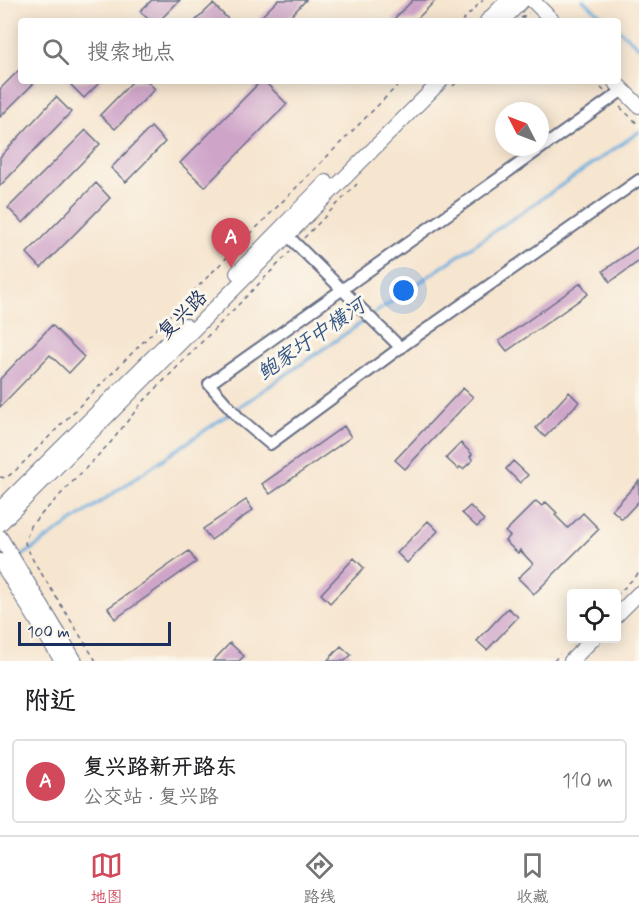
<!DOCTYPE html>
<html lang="zh">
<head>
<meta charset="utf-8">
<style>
	:root { --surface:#fff; --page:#f6f6f6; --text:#202124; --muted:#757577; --line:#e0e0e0; --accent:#d1495b }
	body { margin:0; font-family:Mynerve,"LXGW WenKai TC",sans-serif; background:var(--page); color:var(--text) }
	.controls { position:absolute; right:18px; bottom:18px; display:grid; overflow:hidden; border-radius:6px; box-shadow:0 3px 15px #0003 }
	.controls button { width:54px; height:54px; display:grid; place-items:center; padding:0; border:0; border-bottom:2px solid var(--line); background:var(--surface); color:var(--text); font:30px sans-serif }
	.compass { position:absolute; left:495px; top:102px; width:54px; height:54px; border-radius:50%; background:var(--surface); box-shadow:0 3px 15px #0003; rotate:312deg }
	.scale { position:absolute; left:18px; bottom:15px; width:153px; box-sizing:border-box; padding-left:6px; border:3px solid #1b2f5e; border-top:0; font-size:16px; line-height:21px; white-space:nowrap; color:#1b2f5e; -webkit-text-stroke:4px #fbf7ec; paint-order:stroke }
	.you { position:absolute; left:404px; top:291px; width:21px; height:21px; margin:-15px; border:4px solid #fff; border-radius:50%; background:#1a73e8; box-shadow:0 0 0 9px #1a73e833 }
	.badge { display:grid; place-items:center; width:39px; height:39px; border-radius:50%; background:var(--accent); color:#fff; font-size:20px; font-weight:700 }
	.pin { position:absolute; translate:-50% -50px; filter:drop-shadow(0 2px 3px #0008) }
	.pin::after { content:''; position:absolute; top:32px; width:21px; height:18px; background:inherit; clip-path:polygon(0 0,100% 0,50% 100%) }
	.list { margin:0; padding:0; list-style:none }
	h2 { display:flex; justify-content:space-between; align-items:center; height:78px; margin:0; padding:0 24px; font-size:26px }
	h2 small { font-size:20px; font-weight:400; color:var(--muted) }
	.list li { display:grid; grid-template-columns:39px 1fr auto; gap:18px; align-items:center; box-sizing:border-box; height:84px; margin:0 12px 12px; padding:0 12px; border:2px solid var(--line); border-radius:6px }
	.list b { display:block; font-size:22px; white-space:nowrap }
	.list p { margin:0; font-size:20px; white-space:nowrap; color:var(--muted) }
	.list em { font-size:20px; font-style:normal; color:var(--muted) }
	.icon { flex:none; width:33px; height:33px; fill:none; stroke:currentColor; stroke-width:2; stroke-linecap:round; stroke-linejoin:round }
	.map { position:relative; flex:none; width:639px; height:661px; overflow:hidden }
	.search { position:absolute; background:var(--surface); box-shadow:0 3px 15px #0003; left:18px; right:18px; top:18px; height:66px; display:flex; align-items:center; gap:15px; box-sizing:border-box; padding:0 21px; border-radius:6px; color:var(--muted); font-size:22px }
	.sheet { height:174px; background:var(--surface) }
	nav { display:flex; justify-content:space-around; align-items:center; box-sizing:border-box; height:84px; border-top:2px solid var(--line); background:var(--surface); font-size:16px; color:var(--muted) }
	nav a { display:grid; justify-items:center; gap:3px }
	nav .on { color:var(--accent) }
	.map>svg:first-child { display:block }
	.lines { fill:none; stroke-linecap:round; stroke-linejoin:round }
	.stream { stroke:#6baddf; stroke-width:3 }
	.building { fill:#cfa4c9 }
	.street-casing { stroke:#686f86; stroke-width:14 }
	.secondary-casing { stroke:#686f86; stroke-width:16 }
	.path { stroke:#686f86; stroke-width:1.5; stroke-dasharray:4.5 4.5; stroke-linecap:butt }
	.street { stroke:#fff; stroke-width:10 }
	.secondary { stroke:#fff; stroke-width:14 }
	.labels { text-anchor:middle; stroke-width:6; stroke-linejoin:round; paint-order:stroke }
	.street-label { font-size:20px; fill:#1b2f5e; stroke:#fbf7ec }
	.water-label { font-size:21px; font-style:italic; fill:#335585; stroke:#fbf7ec }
</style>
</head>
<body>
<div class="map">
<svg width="639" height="661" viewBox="0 0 639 661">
	<rect width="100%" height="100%" fill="#fbf7ec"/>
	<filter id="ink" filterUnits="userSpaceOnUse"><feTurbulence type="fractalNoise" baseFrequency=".0167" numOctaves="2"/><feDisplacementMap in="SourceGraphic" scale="12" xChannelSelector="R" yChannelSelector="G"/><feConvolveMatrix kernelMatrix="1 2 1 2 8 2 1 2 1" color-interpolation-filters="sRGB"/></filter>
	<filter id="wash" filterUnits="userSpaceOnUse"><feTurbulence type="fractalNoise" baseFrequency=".008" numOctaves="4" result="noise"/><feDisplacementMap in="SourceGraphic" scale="24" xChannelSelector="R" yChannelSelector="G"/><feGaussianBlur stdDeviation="1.35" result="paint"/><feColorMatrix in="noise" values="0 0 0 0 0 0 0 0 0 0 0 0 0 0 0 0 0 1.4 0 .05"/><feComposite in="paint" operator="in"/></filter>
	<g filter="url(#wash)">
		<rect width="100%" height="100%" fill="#f6e5cf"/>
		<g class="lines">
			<path class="stream" d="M 583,0 L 608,21
				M 618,29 L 639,47
				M 372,315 L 639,132
				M 19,558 L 367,319"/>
		</g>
		<g id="blocks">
			<path class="building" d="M 152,0 L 180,0 L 159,21 L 150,21 L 140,11 Z
				M 278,0 L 306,0 L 286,21 L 257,21 Z
				M 413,0 L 436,0 L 415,21 L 392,21 Z
				M 213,4 L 230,21 L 195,21 Z
				M 21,68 L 21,81 L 36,81 L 0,117 L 0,89 Z
				M 67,81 L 101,81 L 84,98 Z
				M 133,81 L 147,81 L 155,89 L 115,129 L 100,115 Z
				M 261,81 L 264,81 L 287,104 L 205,187 L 180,163 Z
				M 56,97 L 71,112 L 0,186 L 0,157 Z
				M 151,127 L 165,142 L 126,182 L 111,168 Z
				M 86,130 L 100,144 L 23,223 L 8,208 Z
				M 96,183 L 110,198 L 41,268 L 27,253 Z
				M 639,246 L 639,261 L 610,282 L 603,271 Z
				M 581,283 L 588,294 L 507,351 L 499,341 Z
				M 52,325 L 84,357 L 69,373 L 50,355 L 0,407 L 0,379 Z
				M 463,388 L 473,397 L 405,469 L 395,460 Z
				M 569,392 L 579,402 L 545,437 L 536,428 Z
				M 344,426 L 351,437 L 270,494 L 262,484 Z
				M 461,443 L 472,454 L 470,457 L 473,460 L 463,469 L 460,467 L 458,469 L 446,458 Z
				M 513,461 L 528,475 L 520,483 L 506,469 Z
				M 639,481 L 639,501 L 622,519 L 612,510 Z
				M 246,500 L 253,510 L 211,540 L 203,529 Z
				M 536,501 L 542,506 L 546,502 L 557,513 L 555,515 L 568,528 L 583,513 L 599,529 L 534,594 L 518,578 L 533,564 L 520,550 L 518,553 L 505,541 L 510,536 L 505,532 Z
				M 470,506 L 484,520 L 477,527 L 462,513 Z
				M 428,521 L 438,531 L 407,563 L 397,553 Z
				M 189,551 L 196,562 L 115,619 L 108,608 Z
				M 354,558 L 364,568 L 330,603 L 321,594 Z
				M 508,608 L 518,617 L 487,650 L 477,641 Z
				M 230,643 L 244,656 L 239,661 L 213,661 Z
				M 341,646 L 351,655 L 345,661 L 327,661 Z"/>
		</g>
	</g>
	<g filter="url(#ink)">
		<use href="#blocks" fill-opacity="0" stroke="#686f86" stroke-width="1.5"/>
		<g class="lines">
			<defs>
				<path id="street" d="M 623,90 L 209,384 L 239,418 L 270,444 L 404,345 L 639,180
					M 283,231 L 401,348"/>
				<path id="secondary" d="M 532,0 L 553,21
					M 487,21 L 508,0
					M 502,21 L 523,0
					M 614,81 L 639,106
					M 237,273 L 326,182
					M 0,509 L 185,325
					M 0,524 L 441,81
					M 0,537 L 75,661
					M 0,561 L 62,661
					M 616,616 L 639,593
					M 571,661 L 594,638"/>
			</defs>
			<use href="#street" class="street-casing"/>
			<use href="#secondary" class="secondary-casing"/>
			<path class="path" d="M 521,18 L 529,13
				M 522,19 L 529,21
				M 462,21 L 483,0
				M 595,81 L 604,91
				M 453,86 L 458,81
				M 620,107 L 639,125
				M 304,238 L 357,184
				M 0,477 L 6,478 L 16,470 L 402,81
				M 616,596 L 639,573
				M 616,632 L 621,627
				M 96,661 L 33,560 L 25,543 L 30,526 L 111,442 L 141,404 L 290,252
				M 554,661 L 560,654"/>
			<use href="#street" class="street"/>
			<use href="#secondary" class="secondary"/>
		</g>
	</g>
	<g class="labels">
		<g class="street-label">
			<text transform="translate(182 314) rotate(-45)" y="7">复兴路</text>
		</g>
		<g class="water-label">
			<text transform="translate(311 339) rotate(-35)" y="7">鲍家圩中横河</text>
		</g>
	</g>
</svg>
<div class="controls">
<button><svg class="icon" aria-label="locate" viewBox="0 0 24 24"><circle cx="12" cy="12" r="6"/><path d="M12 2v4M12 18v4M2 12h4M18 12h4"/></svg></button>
</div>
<svg class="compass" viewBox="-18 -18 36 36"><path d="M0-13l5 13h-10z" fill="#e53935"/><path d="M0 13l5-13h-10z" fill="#757577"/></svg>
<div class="scale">100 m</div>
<div class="you"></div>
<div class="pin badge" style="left:231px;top:268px">A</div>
<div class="search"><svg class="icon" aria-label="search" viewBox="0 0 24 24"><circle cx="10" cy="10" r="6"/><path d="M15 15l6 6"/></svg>搜索地点</div>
</div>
<section class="sheet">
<h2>附近<small></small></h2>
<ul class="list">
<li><span class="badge">A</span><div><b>复兴路新开路东</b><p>公交站 · 复兴路</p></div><em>110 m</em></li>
</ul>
</section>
<nav>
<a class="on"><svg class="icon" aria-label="map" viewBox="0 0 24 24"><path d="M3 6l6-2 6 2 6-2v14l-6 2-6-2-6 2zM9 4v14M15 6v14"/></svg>地图</a>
<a><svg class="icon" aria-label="directions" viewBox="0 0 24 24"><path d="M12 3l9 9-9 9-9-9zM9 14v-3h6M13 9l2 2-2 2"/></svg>路线</a>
<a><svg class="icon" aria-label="saved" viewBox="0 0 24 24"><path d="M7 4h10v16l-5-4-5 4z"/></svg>收藏</a>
</nav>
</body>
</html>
